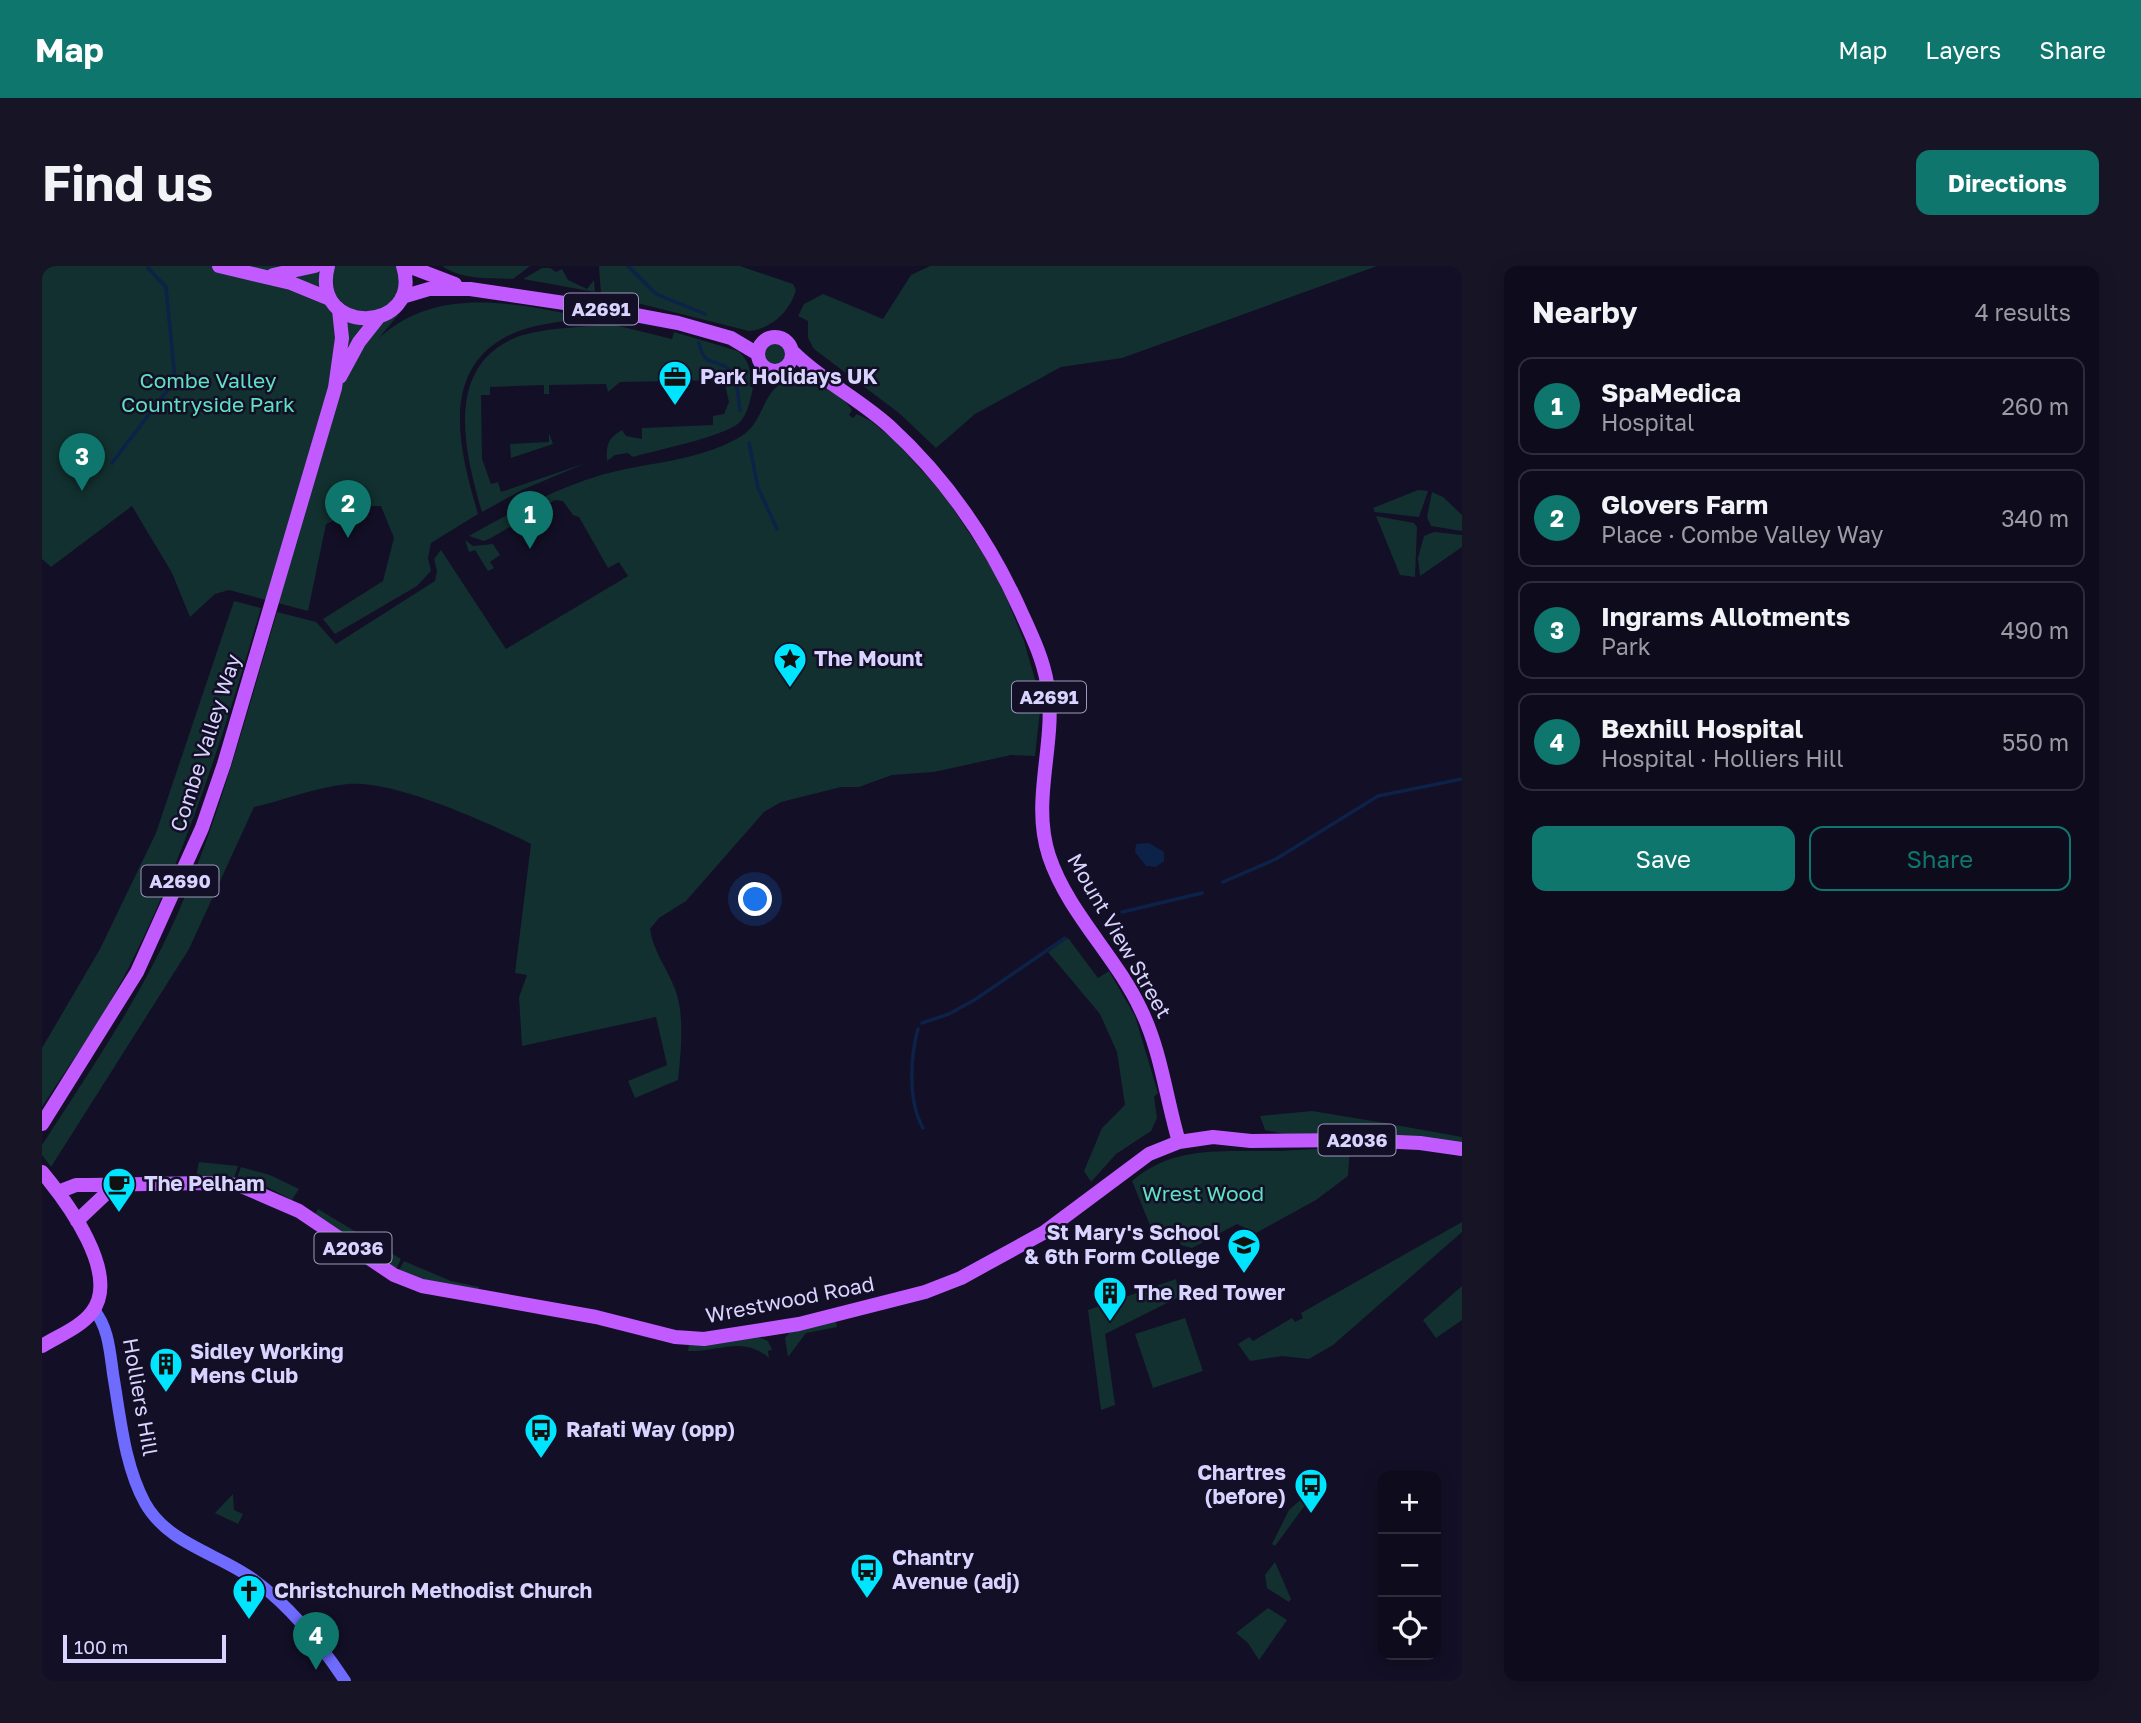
<!DOCTYPE html>
<html lang="en">
<head>
<meta charset="utf-8">
<style>
	:root { --surface:#0e0b1c; --page:#171425; --text:#f1f3f6; --muted:#9b9ba3; --line:#2e2b3b; --accent:#0f766e }
	body { margin:0; font-family:"Golos Text",sans-serif; background:var(--page); color:var(--text) }
	.controls { position:absolute; right:21px; bottom:21px; display:grid; overflow:hidden; border-radius:14px; box-shadow:0 4px 18px #0003 }
	.controls button { width:63px; height:63px; display:grid; place-items:center; padding:0; border:0; border-bottom:2px solid var(--line); background:var(--surface); color:var(--text); font:35px sans-serif }
	.scale { position:absolute; left:21px; bottom:18px; width:163px; box-sizing:border-box; padding-left:7px; border:4px solid #d9d4ff; border-top:0; font-size:19px; line-height:24px; white-space:nowrap; color:#d9d4ff; -webkit-text-stroke:5px #130f26; paint-order:stroke }
	.you { position:absolute; left:714px; top:634px; width:24px; height:24px; margin:-18px; border:5px solid #fff; border-radius:50%; background:#1a73e8; box-shadow:0 0 0 10px #1a73e833 }
	.badge { display:grid; place-items:center; width:46px; height:46px; border-radius:50%; background:var(--accent); color:#fff; font-size:23px; font-weight:700 }
	.pin { position:absolute; translate:-50% -58px; filter:drop-shadow(0 2px 4px #0008) }
	.pin::after { content:''; position:absolute; top:37px; width:24px; height:21px; background:inherit; clip-path:polygon(0 0,100% 0,50% 100%) }
	.list { margin:0; padding:0; list-style:none }
	h2 { display:flex; justify-content:space-between; align-items:center; height:91px; margin:0; padding:0 28px; font-size:30px }
	h2 small { font-size:23px; font-weight:400; color:var(--muted) }
	.list li { display:grid; grid-template-columns:46px 1fr auto; gap:21px; align-items:center; box-sizing:border-box; height:98px; margin:0 14px 14px; padding:0 14px; border:2px solid var(--line); border-radius:14px }
	.list b { display:block; font-size:26px; white-space:nowrap }
	.list p { margin:0; font-size:23px; white-space:nowrap; color:var(--muted) }
	.list em { font-size:23px; font-style:normal; color:var(--muted) }
	.actions { display:flex; gap:14px; padding:21px 28px }
	.actions a { flex:1; padding:16px 0; border:2px solid var(--accent); border-radius:14px; text-align:center; font-size:24px; color:var(--accent) }
	.actions .main { background:var(--accent); color:#fff }
	.icon { flex:none; width:38px; height:38px; fill:none; stroke:currentColor; stroke-width:2; stroke-linecap:round; stroke-linejoin:round }
	.map { position:relative; flex:none; width:1420px; height:1415px; overflow:hidden; border-radius:14px }
	header { display:flex; align-items:center; gap:42px; box-sizing:border-box; height:98px; padding:0 35px; background:var(--accent); color:#fff }
	header strong { font-size:33px }
	nav { display:flex; gap:38px; margin-inline-start:auto; font-size:24px }
	.intro { display:flex; align-items:center; justify-content:space-between; box-sizing:border-box; height:168px; padding:0 42px }
	h1 { margin:0; font-size:49px }
	.button { padding:18px 32px; border-radius:14px; background:var(--accent); color:#fff; font-size:24px; font-weight:700 }
	main { display:flex; gap:42px; padding:0 42px }
	aside { flex:1; background:var(--surface); border-radius:14px; box-shadow:0 4px 18px #0003 }
	.map>svg:first-child { display:block }
	.green { fill:#12302f }
	.water { fill:#0c2248 }
	.lines { fill:none; stroke-linecap:round; stroke-linejoin:round }
	.stream { stroke:#0c2248; stroke-width:3.5 }
	.secondary { stroke:#6f6bff; stroke-width:12 }
	.primary { stroke:#c25bff; stroke-width:14 }
	.labels { text-anchor:middle; stroke-width:5; stroke-linejoin:round; paint-order:stroke }
	.shield { fill:#130f26; stroke:#9e99be; stroke-width:2 }
	.shield-label { font-size:19px; font-weight:bold; fill:#d9d4ff }
	.poi-label { font-size:21px; font-weight:bold; fill:#d9d4ff; stroke:#130f26; text-anchor:start }
	.park-label { font-size:21px; fill:#5fe0c0; stroke:#130f26 }
	.street-label { font-size:21px; fill:#d9d4ff; stroke:#130f26 }
</style>
</head>
<body>
<header>
<strong>Map</strong>
<nav><a>Map</a><a>Layers</a><a>Share</a></nav>
</header>
<div class="intro"><h1>Find us</h1><a class="button">Directions</a></div>
<main>
<div class="map">
<svg width="1420" height="1415" viewBox="0 0 1420 1415">
	<rect width="100%" height="100%" fill="#130f26"/>
	<path class="green" d="M 0,0 L 371,0 L 366,37 L 337,72 C 396,18 476,38 546,52 C 524,55 499,57 477,65 C 394,97 417,183 436,248 L 389,277 L 386,292 L 389,305 L 375,320 L 293,368 L 281,353 L 341,315 L 352,272 L 339,240 L 325,240 L 284,258 L 266,345 L 187,324 L 173,328 L 148,351 L 130,307 L 90,240 L 9,301 L 0,293 Z
		M 400,0 L 488,0 L 471,13 C 448,12 419,14 400,0 Z
		M 557,0 L 698,0 L 751,18 L 754,24 C 748,45 730,63 707,65 L 559,28 Z
		M 888,0 L 1335,0 L 1080,92 L 1019,101 L 933,148 L 894,182 L 857,147 L 772,83 L 766,72 L 766,55 L 756,50 L 762,38 L 781,28 L 841,53 L 869,9 Z
		M 500,2 L 508,2 L 514,6 L 520,3 L 526,14 L 545,23 L 552,14 L 553,26 L 481,13 Z
		M 557,55 L 630,73 L 632,66 L 696,85 C 708,95 709,105 708,120 L 711,122 C 708,134 706,148 697,157 C 680,171 615,184 591,191 L 586,187 L 573,189 L 565,195 C 564,179 566,172 580,164 L 584,170 L 600,173 L 600,162 L 671,159 L 671,150 L 682,148 L 687,136 L 682,114 L 578,116 L 566,126 L 564,118 L 507,119 L 507,128 L 502,128 L 502,119 L 448,121 L 448,129 L 439,129 L 440,193 L 449,218 L 456,216 L 459,226 L 544,197 L 480,224 L 440,246 C 422,186 400,95 481,69 C 505,62 531,62 556,59 Z
		M721 88a12 12 0 1 1 24 0a12 12 0 1 1-24 0Z
		M 753,113 C 775,117 797,124 810,144 L 807,149 L 811,152 L 815,148 L 829,155 L 854,176 L 902,229 L 955,309 L 982,375 L 999,435 L 993,490 L 969,489 L 892,506 L 850,509 L 817,521 L 799,521 L 739,536 L 722,546 L 644,635 L 617,652 L 608,663 C 611,685 625,702 633,723 C 643,749 639,787 636,814 L 593,832 L 586,815 L 625,799 L 614,751 L 480,780 L 477,731 L 485,709 L 473,707 L 489,578 C 447,557 353,514 306,518 C 275,521 242,534 212,541 L 147,683 L 9,901 L 0,889 L 0,879 C 51,800 105,722 141,635 C 180,542 206,443 235,346 L 274,356 L 294,378 L 393,315 L 395,305 L 392,293 L 399,284 L 464,383 L 586,310 L 577,296 L 566,302 L 537,251 L 531,249 L 521,235 L 513,234 L 449,272 L 442,275 L 427,270 C 467,247 509,225 553,211 C 599,196 654,197 698,171 C 725,156 718,118 753,113 Z
		M 507,167 L 511,178 L 469,192 L 468,178 L 507,176 Z
		M 1376,224 L 1386,225 L 1377,251 L 1333,246 L 1331,242 Z
		M 1390,226 L 1401,231 L 1420,249 L 1420,265 L 1389,260 L 1385,251 Z
		M 1334,250 L 1372,257 L 1375,261 L 1373,311 L 1358,309 Z
		M 1392,266 L 1420,269 L 1420,281 L 1378,310 L 1376,292 L 1382,270 Z
		M 423,274 L 431,280 L 451,278 L 458,289 L 448,296 L 452,302 L 446,305 L 433,284 L 427,286 Z
		M 192,335 L 219,342 C 183,465 145,586 87,701 C 62,750 30,795 0,841 L 0,782 L 58,683 L 114,567 Z
		M 1026,672 L 1056,712 L 1067,705 L 1093,750 L 1116,827 L 1112,831 L 1115,852 L 1109,865 L 1074,888 L 1049,916 L 1042,905 L 1060,862 L 1083,839 L 1075,786 L 1058,748 L 1006,686 Z
		M 1270,845 L 1349,858 L 1341,864 L 1341,868 L 1247,869 L 1223,864 L 1218,850 Z
		M 1353,859 L 1420,871 L 1420,878 L 1347,869 L 1346,864 Z
		M 1308,880 L 1306,910 L 1274,934 L 1214,967 L 1195,958 L 1150,982 L 1139,979 L 1133,962 L 1112,969 L 1090,915 C 1132,878 1185,886 1238,885 C 1262,884 1285,882 1308,880 Z
		M 157,896 L 196,900 L 192,912 L 154,911 Z
		M 199,901 L 228,909 L 257,923 L 250,934 L 225,921 L 195,912 Z
		M 276,943 L 359,993 L 354,1003 L 273,948 Z
		M 1420,956 L 1420,966 L 1291,1079 L 1267,1093 L 1240,1090 L 1208,1095 L 1196,1078 L 1207,1071 L 1211,1075 L 1250,1052 L 1253,1056 L 1261,1052 L 1259,1047 Z
		M 362,995 L 409,1015 L 437,1021 L 436,1026 L 403,1021 L 357,1004 Z
		M 1134,1013 L 1137,1031 L 1063,1068 L 1073,1139 L 1059,1144 L 1046,1044 Z
		M 1420,1020 L 1420,1054 L 1394,1072 L 1381,1054 Z
		M 1143,1052 L 1161,1105 L 1111,1122 L 1093,1068 Z
		M 794,1055 L 795,1061 L 764,1067 L 746,1091 L 743,1072 L 749,1065 Z
		M 717,1071 L 726,1075 L 730,1084 L 726,1085 L 727,1092 C 700,1069 678,1086 646,1085 L 647,1078 Z
		M 1273,1221 L 1275,1223 L 1233,1280 L 1230,1278 L 1247,1244 Z
		M 191,1228 L 192,1244 L 201,1248 L 196,1258 L 173,1247 Z
		M 1233,1296 L 1249,1333 L 1247,1336 L 1225,1322 L 1223,1309 Z
		M 1226,1342 L 1245,1354 L 1217,1394 L 1206,1377 L 1194,1367 Z"/>
	<path class="water" d="M 1107,577 L 1122,586 L 1122,595 L 1114,601 L 1104,600 L 1093,586 L 1094,578 Z"/>
	<g class="lines">
		<path class="stream" d="M 586,0 L 614,28 L 663,48
			M 657,77 C 662,103 676,91 688,105 C 696,115 696,131 698,144
			M 707,177 L 716,222 L 735,263
			M 70,197 L 133,114 L 124,21 L 106,2
			M 1181,616 L 1234,593 L 1336,530 L 1420,513
			M 1080,646 L 1160,627
			M 880,757 L 907,748 L 934,733 L 1023,672
			M 876,763 C 868,791 866,836 881,862"/>
		<path class="secondary" d="M 52,1044 C 68,1063 68,1091 72,1114 C 79,1156 83,1200 103,1237 C 126,1278 175,1287 211,1313 C 248,1340 278,1377 303,1415"/>
		<path class="primary" d="M 177,0 L 249,17 L 288,33
			M 286,0 C 267,71 382,68 361,0
			M 366,0 L 413,18
			M 231,9 L 273,0
			M 360,31 L 387,23 L 428,23 L 556,42 L 636,57 L 689,72 L 716,88
			M716 88a17 17 0 1 1 34 0a17 17 0 1 1-34 0Z
			M 751,86 C 780,115 816,132 847,160 C 905,213 948,276 980,348 C 990,370 1001,393 1005,417 C 1016,475 988,532 1007,590 C 1026,647 1074,690 1099,744 C 1119,785 1124,832 1137,876
			M 298,111 L 317,76 L 336,52
			M 0,858 L 95,706 L 160,562 L 182,498 L 293,122 L 300,72 L 297,44
			M 0,906 C 25,936 79,1008 50,1046 C 39,1061 16,1070 0,1080
			M 16,926 L 34,919 L 47,919 L 165,917 L 197,919 L 257,945 L 352,1009 L 380,1020 L 554,1051 L 633,1071 L 662,1073 L 757,1058 L 883,1026 L 919,1012 L 1001,967 L 1107,888 L 1137,876 L 1171,871 L 1209,875 L 1313,874 L 1378,877 L 1420,883
			M 35,955 L 72,920"/>
	</g>
	<defs>
		<symbol id="office-pin" viewBox="-11 -11 22 30"><path d="M0 17L-7.5 6A9.5 9.5 0 1 1 7.5 6Z" fill="#00e5ff" stroke="#130f26"/><path d="M-6-3h4V-5.5h4V-3h4V5H-6ZM-1-4.5V-3h2v-1.5ZM-6 0V1H6V0Z" fill="#111"/></symbol>
		<symbol id="sight-pin" viewBox="-11 -11 22 30"><path d="M0 17L-7.5 6A9.5 9.5 0 1 1 7.5 6Z" fill="#00e5ff" stroke="#130f26"/><path d="M0-6L1.8-2.2L6-1.7L2.9 1.2L3.7 5.4L0 3.3L-3.7 5.4L-2.9 1.2L-6-1.7L-1.8-2.2Z" fill="#111"/></symbol>
		<symbol id="cafe-pin" viewBox="-11 -11 22 30"><path d="M0 17L-7.5 6A9.5 9.5 0 1 1 7.5 6Z" fill="#00e5ff" stroke="#130f26"/><path d="M-5.5-4.5H6V0H3Q3 3.5 0 3.5H-2.5Q-5.5 3.5-5.5 0ZM3-3.2v2h1.7v-2ZM-6 4.5H4V6H-6Z" fill="#111"/></symbol>
		<symbol id="school-pin" viewBox="-11 -11 22 30"><path d="M0 17L-7.5 6A9.5 9.5 0 1 1 7.5 6Z" fill="#00e5ff" stroke="#130f26"/><path d="M0-5L7-2L0 1L-7-2ZM-4 1L0 2.5L4 1V4Q0 6-4 4Z" fill="#111"/></symbol>
		<symbol id="building-pin" viewBox="-11 -11 22 30"><path d="M0 17L-7.5 6A9.5 9.5 0 1 1 7.5 6Z" fill="#00e5ff" stroke="#130f26"/><path d="M-4-6H4V6H1V3H-1V6H-4ZM-2.5-4.3h1.7v1.8h-1.7ZM.8-4.3h1.7v1.8H.8ZM-2.5-1h1.7V.8h-1.7ZM.8-1h1.7V.8H.8Z" fill="#111"/></symbol>
		<symbol id="bus-pin" viewBox="-11 -11 22 30"><path d="M0 17L-7.5 6A9.5 9.5 0 1 1 7.5 6Z" fill="#00e5ff" stroke="#130f26"/><path d="M-5-6H5V4H4V6H2V4H-2V6H-4V4H-5ZM-3.5-4V0h7V-4ZM-3.5 1.2v1.5H-2V1.2ZM2 1.2v1.5H3.5V1.2Z" fill="#111"/></symbol>
		<symbol id="church-pin" viewBox="-11 -11 22 30"><path d="M0 17L-7.5 6A9.5 9.5 0 1 1 7.5 6Z" fill="#00e5ff" stroke="#130f26"/><path d="M-1.2-6h2.4v3.5h3.3v2.4h-3.3V6h-2.4V-.1h-3.3v-2.4h3.3Z" fill="#111"/></symbol>
	</defs>
	<g fill-rule="evenodd">
		<use href="#office-pin" x="614" y="92" width="38" height="52"/>
		<use href="#sight-pin" x="729" y="374" width="38" height="52"/>
		<use href="#cafe-pin" x="58" y="899" width="38" height="52"/>
		<use href="#school-pin" x="1183" y="960" width="38" height="52"/>
		<use href="#building-pin" x="1049" y="1008" width="38" height="52"/>
		<use href="#building-pin" x="105" y="1079" width="38" height="52"/>
		<use href="#bus-pin" x="480" y="1145" width="38" height="52"/>
		<use href="#bus-pin" x="1250" y="1200" width="38" height="52"/>
		<use href="#bus-pin" x="806" y="1285" width="38" height="52"/>
		<use href="#church-pin" x="188" y="1306" width="38" height="52"/>
	</g>
	<g class="labels">
		<g class="shield">
			<rect x="522" y="27.5" width="74" height="31" rx="5"/>
			<rect x="970" y="415.5" width="74" height="31" rx="5"/>
			<rect x="99.5" y="599.5" width="77" height="31" rx="5"/>
			<rect x="1276.5" y="858.5" width="77" height="31" rx="5"/>
			<rect x="272.5" y="966.5" width="77" height="31" rx="5"/>
		</g>
		<g class="shield-label">
			<text x="559" y="50">A2691</text>
			<text x="1007" y="438">A2691</text>
			<text x="138" y="622">A2690</text>
			<text x="1315" y="881">A2036</text>
			<text x="311" y="989">A2036</text>
		</g>
		<g class="poi-label">
			<text x="658" y="118">Park Holidays UK</text>
			<text x="772" y="400">The Mount</text>
			<text x="102" y="925">The Pelham</text>
			<text x="1178" y="974" text-anchor="end">St Mary's School<tspan x="1178" dy="24">&amp; 6th Form College</tspan></text>
			<text x="1092" y="1034">The Red Tower</text>
			<text x="148" y="1093">Sidley Working<tspan x="148" dy="24">Mens Club</tspan></text>
			<text x="524" y="1171">Rafati Way (opp)</text>
			<text x="1244" y="1214" text-anchor="end">Chartres<tspan x="1244" dy="24">(before)</tspan></text>
			<text x="850" y="1299">Chantry<tspan x="850" dy="24">Avenue (adj)</tspan></text>
			<text x="232" y="1332">Christchurch Methodist Church</text>
		</g>
		<g class="park-label">
			<text x="166" y="122">Combe Valley<tspan x="166" dy="24">Countryside Park</tspan></text>
			<text x="1161" y="935">Wrest Wood</text>
		</g>
		<g class="street-label">
			<text transform="translate(164 477) rotate(-72)" y="7">Combe Valley Way</text>
			<text transform="translate(1077 670) rotate(60)" y="7">Mount View Street</text>
			<text transform="translate(748 1034) rotate(-11)" y="7">Wrestwood Road</text>
			<text transform="translate(98 1131) rotate(80)" y="7">Holliers Hill</text>
		</g>
	</g>
</svg>
<div class="controls">
<button>+</button>
<button>−</button>
<button><svg class="icon" aria-label="locate" viewBox="0 0 24 24"><circle cx="12" cy="12" r="6"/><path d="M12 2v4M12 18v4M2 12h4M18 12h4"/></svg></button>
</div>
<div class="scale">100 m</div>
<div class="you"></div>
<div class="pin badge" style="left:488px;top:283px">1</div>
<div class="pin badge" style="left:306px;top:272px">2</div>
<div class="pin badge" style="left:40px;top:225px">3</div>
<div class="pin badge" style="left:274px;top:1404px">4</div>
</div>
<aside>
<h2>Nearby<small>4 results</small></h2>
<ul class="list">
<li><span class="badge">1</span><div><b>SpaMedica</b><p>Hospital</p></div><em>260 m</em></li>
<li><span class="badge">2</span><div><b>Glovers Farm</b><p>Place · Combe Valley Way</p></div><em>340 m</em></li>
<li><span class="badge">3</span><div><b>Ingrams Allotments</b><p>Park</p></div><em>490 m</em></li>
<li><span class="badge">4</span><div><b>Bexhill Hospital</b><p>Hospital · Holliers Hill</p></div><em>550 m</em></li>
</ul>
<div class="actions"><a class="main">Save</a><a>Share</a></div>
</aside>
</main>
</body>
</html>
